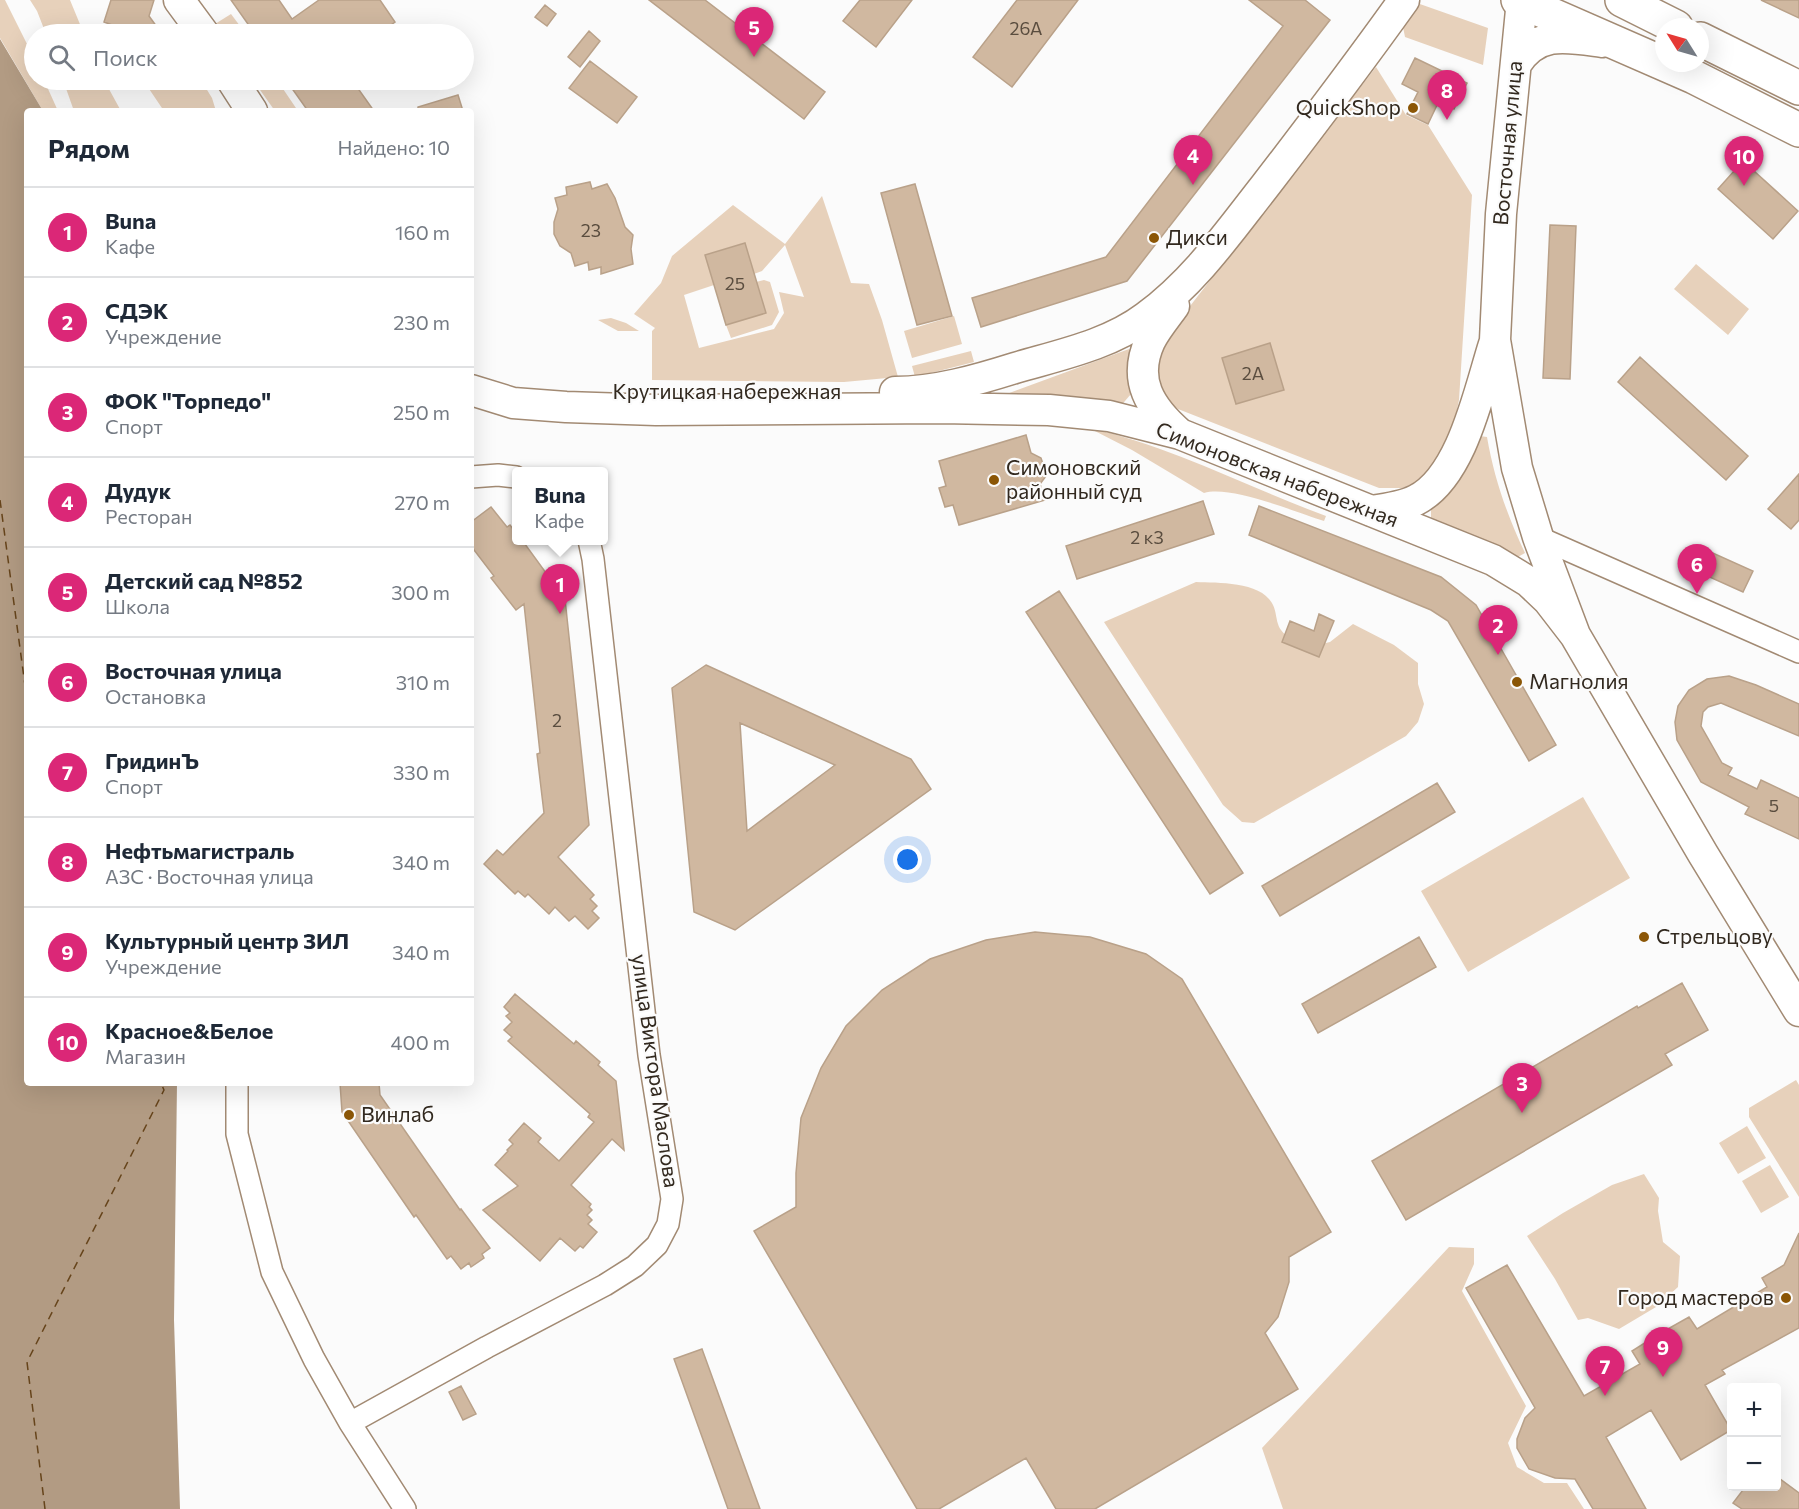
<!DOCTYPE html>
<html lang="ru">
<head>
<meta charset="utf-8">
<style>
	:root { --surface:#fff; --page:#f6f6f7; --text:#1f2937; --muted:#747a83; --line:#e0e1e3; --accent:#db2777 }
	body { margin:0; font-family:Commissioner,sans-serif; background:var(--page); color:var(--text) }
	.controls { position:absolute; right:18px; bottom:18px; display:grid; overflow:hidden; border-radius:6px; box-shadow:0 6px 24px #0002 }
	.controls button { width:54px; height:54px; display:grid; place-items:center; padding:0; border:0; border-bottom:2px solid var(--line); background:var(--surface); color:var(--text); font:30px sans-serif }
	.compass { position:absolute; left:1655px; top:18px; width:54px; height:54px; border-radius:50%; background:var(--surface); box-shadow:0 6px 24px #0002; rotate:307deg }
	.you { position:absolute; left:908px; top:860px; width:21px; height:21px; margin:-15px; border:4px solid #fff; border-radius:50%; background:#1a73e8; box-shadow:0 0 0 9px #1a73e833 }
	.badge { display:grid; place-items:center; width:39px; height:39px; border-radius:50%; background:var(--accent); color:#fff; font-size:20px; font-weight:700 }
	.pin { position:absolute; translate:-50% -50px; filter:drop-shadow(0 2px 3px #0008) }
	.pin::after { content:''; position:absolute; top:32px; width:21px; height:18px; background:inherit; clip-path:polygon(0 0,100% 0,50% 100%) }
	.popup { position:absolute; left:512px; top:467px; width:96px; height:78px; box-sizing:border-box; display:grid; place-content:center; border-radius:6px; background:var(--surface); filter:drop-shadow(0 2px 4px #0005); font-size:20px; white-space:nowrap; color:var(--muted) }
	.popup b { font-size:22px; color:var(--text) }
	.popup::after { content:''; position:absolute; left:50%; top:100%; margin-left:-12px; border:12px solid transparent; border-top-color:var(--surface) }
	.list { margin:0; padding:0; list-style:none }
	h2 { display:flex; justify-content:space-between; align-items:center; height:78px; margin:0; padding:0 24px; font-size:26px }
	h2 small { font-size:20px; font-weight:400; color:var(--muted) }
	.list li { display:grid; grid-template-columns:39px 1fr auto; gap:18px; align-items:center; box-sizing:border-box; height:90px; padding:0 24px; border-top:2px solid var(--line) }
	.list b { display:block; font-size:22px; white-space:nowrap }
	.list p { margin:0; font-size:20px; white-space:nowrap; color:var(--muted) }
	.list em { font-size:20px; font-style:normal; color:var(--muted) }
	.icon { flex:none; width:33px; height:33px; fill:none; stroke:currentColor; stroke-width:2; stroke-linecap:round; stroke-linejoin:round }
	.map { position:relative; flex:none; width:1799px; height:1509px; overflow:hidden }
	.search { position:absolute; background:var(--surface); box-shadow:0 6px 24px #0002; left:24px; top:24px; width:450px; height:66px; display:flex; align-items:center; gap:15px; box-sizing:border-box; padding:0 21px; border-radius:33px; color:var(--muted); font-size:22px }
	.panel { position:absolute; background:var(--surface); box-shadow:0 6px 24px #0002; left:24px; top:108px; width:450px; height:978px; border-radius:6px }
	.map>svg:first-child { display:block }
	.green { fill:#e7d1bb; fill-rule:evenodd }
	.water { fill:#b29b83 }
	.lines { fill:none; stroke-linecap:round; stroke-linejoin:round }
	.ferry { stroke:#66441b; stroke-width:1.5; stroke-dasharray:8 6; stroke-linecap:butt }
	.building { fill:#d0b8a0; stroke:#b9a189; stroke-width:1.5; fill-rule:evenodd }
	.street-casing { stroke:#a28a73; stroke-width:24 }
	.secondary-casing { stroke:#a28a73; stroke-width:33 }
	.primary-casing { stroke:#a28a73; stroke-width:36 }
	.street { stroke:#fff; stroke-width:21 }
	.secondary { stroke:#fff; stroke-width:30 }
	.primary { stroke:#fff; stroke-width:33 }
	.poi-dot { fill:#8b5606; stroke:#fbfbfb; stroke-width:2 }
	.labels { text-anchor:middle; stroke-width:4.5; stroke-linejoin:round; paint-order:stroke }
	.number-label { font-size:18px; fill:#5a4d3f }
	.poi-label { font-size:21px; fill:#32291f; stroke:#fbfbfb; text-anchor:start }
	.street-label { font-size:21px; fill:#32291f; stroke:#fbfbfb }
</style>
</head>
<body>
<div class="map">
<svg width="1799" height="1509" viewBox="0 0 1799 1509">
	<rect width="100%" height="100%" fill="#fbfbfb"/>
	<path class="green" d="M 0,0 L 5,0 L 34,58 L 34,80 L 44,80 L 58,111 L 43,111 L 0,38 Z
		M 30,0 L 70,0 L 84,34 L 46,34 L 37,11 Z
		M 1417,3 L 1488,28 L 1483,65 L 1405,37 L 1402,22 Z
		M 231,14 L 246,34 L 222,34 L 215,24 Z
		M 1376,67 L 1406,115 L 1428,125 L 1472,195 L 1459,400 L 1449,448 L 1423,482 L 1402,488 L 1379,488 L 1178,409 C 1154,393 1156,382 1152,355 Z
		M 63,80 L 104,80 L 121,111 L 74,111 Z
		M 143,80 L 201,80 L 212,98 L 216,111 L 164,111 Z
		M 253,80 L 277,80 L 298,111 L 275,111 Z
		M 822,196 L 851,283 L 869,284 L 882,320 L 898,377 L 844,382 L 652,380 L 652,331 L 655,328 L 634,314 L 661,283 L 672,256 L 733,205 L 785,244 ZM 744,243 L 754,274 L 762,271 L 785,245 L 804,297 L 779,292 L 784,313 L 774,329 L 699,348 L 684,295 L 714,285 L 705,255 Z
		M 1696,264 L 1749,309 L 1728,335 L 1674,289 Z
		M 764,280 L 770,282 L 779,312 L 772,325 L 731,338 L 726,325 L 756,282 Z
		M 954,316 L 962,344 L 912,358 L 904,331 Z
		M 611,318 L 626,323 L 639,331 L 618,331 L 598,320 Z
		M 1129,349 L 1134,354 C 1127,368 1128,379 1131,394 L 1119,408 L 1004,395 Z
		M 971,351 L 974,362 L 915,377 L 912,366 Z
		M 1089,428 C 1171,446 1247,487 1326,516 L 1324,521 C 1295,512 1231,485 1204,493 L 1132,450 Z
		M 1473,435 L 1487,437 C 1494,478 1507,515 1525,553 L 1516,558 L 1431,523 L 1431,506 C 1458,492 1463,462 1473,435 Z
		M 1196,582 C 1218,583 1262,581 1273,605 C 1276,611 1276,618 1278,624 C 1281,635 1296,642 1305,648 L 1330,642 L 1353,624 L 1394,645 L 1418,663 L 1418,684 L 1424,704 L 1418,722 L 1406,736 L 1254,823 L 1242,822 L 1223,805 L 1104,622 Z
		M 1583,797 L 1630,878 L 1468,972 L 1421,891 Z
		M 1796,1080 L 1799,1085 L 1799,1197 L 1749,1117 L 1749,1108 Z
		M 1747,1126 L 1766,1158 L 1738,1174 L 1719,1143 Z
		M 1770,1165 L 1789,1197 L 1761,1213 L 1742,1181 Z
		M 1644,1174 L 1659,1198 L 1658,1211 L 1663,1242 L 1680,1256 L 1678,1287 L 1656,1307 L 1619,1329 L 1588,1318 L 1578,1320 L 1555,1279 L 1527,1236 L 1563,1213 L 1612,1185 Z
		M 1449,1247 L 1474,1248 L 1474,1264 L 1462,1291 L 1526,1406 L 1508,1443 L 1517,1467 L 1544,1483 L 1567,1483 L 1584,1509 L 1283,1509 L 1262,1448 Z"/>
	<path class="water" d="M 0,39 L 43,111 L 27,111 L 27,1083 L 177,1083 L 174,1320 L 180,1509 L 0,1509 Z"/>
	<g class="lines">
		<path class="ferry" d="M 0,500 L 27,700
			M 45,1509 L 27,1362 L 164,1090 L 161,1083"/>
	</g>
	<path class="building" d="M 111,0 L 154,0 L 149,16 L 162,34 L 133,34 L 131,32 L 104,22 Z
		M 231,0 L 279,0 L 292,19 L 319,0 L 380,0 L 395,22 L 381,32 L 377,27 L 367,34 L 255,34 Z
		M 649,0 L 705,0 L 825,92 L 804,119 Z
		M 860,0 L 912,0 L 876,47 L 843,21 Z
		M 1017,0 L 1078,0 L 1012,87 L 973,57 Z
		M 1249,0 L 1305,0 L 1330,20 L 1127,281 L 981,327 L 972,298 L 1106,257 L 1283,26 Z
		M 1761,0 L 1799,0 L 1799,18 Z
		M 545,5 L 556,14 L 547,26 L 535,17 Z
		M 589,31 L 600,41 L 580,67 L 568,57 Z
		M 1415,58 L 1467,83 L 1454,109 L 1439,101 L 1428,124 L 1407,114 L 1418,92 L 1402,84 Z
		M 590,61 L 637,97 L 617,123 L 569,88 Z
		M 286,80 L 352,80 L 374,111 L 308,111 Z
		M 458,95 L 463,111 L 418,111 L 418,107 Z
		M 1743,161 L 1798,211 L 1773,239 L 1718,189 Z
		M 590,182 L 592,189 L 607,184 L 615,198 L 625,227 L 633,235 L 631,249 L 633,264 L 601,274 L 601,267 L 589,270 L 588,262 L 575,266 L 571,253 L 560,246 L 554,234 L 554,222 L 558,209 L 555,198 L 567,195 L 566,187 Z
		M 915,184 L 952,316 L 917,325 L 881,193 Z
		M 1550,225 L 1576,226 L 1570,379 L 1543,378 Z
		M 745,243 L 766,313 L 726,325 L 705,255 Z
		M 1270,343 L 1284,390 L 1236,404 L 1222,358 Z
		M 1640,357 L 1748,456 L 1726,480 L 1618,382 Z
		M 1026,435 L 1031,453 L 1041,458 L 1044,467 L 1046,476 L 1040,484 L 1045,500 L 959,525 L 953,505 L 945,507 L 939,488 L 946,486 L 939,461 Z
		M 1799,474 L 1799,520 L 1791,529 L 1768,509 Z
		M 1203,501 L 1214,534 L 1077,579 L 1066,546 Z
		M 1259,506 L 1441,577 L 1476,605 L 1556,745 L 1529,761 L 1448,621 L 1431,610 L 1249,535 Z
		M 491,507 L 507,527 L 510,525 L 516,533 L 516,540 L 522,540 L 565,599 L 589,825 L 558,857 L 594,895 L 590,899 L 597,906 L 592,911 L 599,918 L 588,929 L 575,916 L 569,921 L 555,907 L 549,914 L 528,894 L 525,897 L 518,891 L 515,894 L 484,864 L 497,850 L 503,855 L 544,813 L 537,754 L 540,753 L 524,604 L 516,610 L 491,578 L 494,576 L 471,546 L 471,522 Z
		M 1706,550 L 1753,571 L 1743,592 L 1696,571 Z
		M 1059,591 L 1243,873 L 1210,894 L 1026,612 Z
		M 1319,614 L 1334,621 L 1319,657 L 1282,642 L 1290,621 L 1314,631 Z
		M 706,665 L 911,759 L 931,789 L 735,930 L 694,912 L 672,688 ZM 740,723 L 835,765 L 747,831 Z
		M 1729,676 L 1756,685 L 1799,704 L 1799,736 L 1721,703 L 1708,707 L 1703,712 L 1701,726 L 1722,763 L 1732,768 L 1728,775 L 1757,789 L 1761,780 L 1799,798 L 1799,839 L 1745,814 L 1749,807 L 1701,782 L 1677,740 L 1675,722 L 1678,706 L 1689,690 L 1707,679 Z
		M 1437,783 L 1455,812 L 1280,916 L 1262,886 Z
		M 1035,932 L 1090,937 L 1146,954 L 1182,979 L 1331,1232 L 1289,1257 L 1289,1282 L 1278,1317 L 1265,1333 L 1298,1389 L 1095,1509 L 1056,1509 L 1026,1458 L 939,1509 L 917,1509 L 754,1231 L 796,1207 L 796,1173 L 801,1118 L 821,1068 L 846,1026 L 882,990 L 930,959 L 986,940 Z
		M 1419,937 L 1436,967 L 1318,1033 L 1302,1004 Z
		M 1682,983 L 1708,1030 L 1665,1054 L 1672,1065 L 1406,1220 L 1372,1161 L 1637,1006 L 1638,1008 Z
		M 515,994 L 574,1044 L 576,1041 L 600,1062 L 598,1065 L 616,1081 L 624,1150 L 612,1139 L 571,1185 L 591,1204 L 589,1207 L 592,1210 L 587,1215 L 592,1220 L 588,1224 L 597,1232 L 583,1248 L 580,1246 L 575,1251 L 560,1238 L 540,1261 L 483,1210 L 518,1186 L 495,1165 L 508,1151 L 507,1150 L 513,1144 L 509,1140 L 524,1123 L 541,1138 L 538,1142 L 559,1161 L 594,1122 L 588,1117 L 590,1114 L 508,1041 L 512,1037 L 504,1030 L 512,1022 L 506,1016 L 510,1013 L 504,1007 Z
		M 340,1083 L 379,1083 L 380,1095 L 460,1210 L 461,1209 L 490,1248 L 482,1254 L 484,1258 L 471,1267 L 469,1263 L 461,1269 L 451,1256 L 447,1259 L 416,1215 L 414,1217 L 342,1112 Z
		M 1799,1233 L 1799,1328 L 1722,1370 L 1725,1374 L 1705,1385 L 1731,1430 L 1681,1460 L 1651,1410 L 1606,1437 L 1646,1509 L 1593,1509 L 1575,1479 L 1555,1478 L 1529,1469 L 1517,1448 L 1517,1439 L 1525,1418 L 1535,1408 L 1466,1288 L 1507,1265 L 1584,1396 L 1640,1364 L 1632,1351 L 1659,1334 L 1689,1317 L 1697,1329 L 1767,1287 L 1762,1278 L 1784,1265 Z
		M 702,1349 L 760,1509 L 728,1509 L 674,1359 Z
		M 461,1386 L 476,1414 L 463,1420 L 449,1392 Z
		M 1776,1476 L 1799,1493 L 1799,1509 L 1742,1509 L 1733,1503 L 1746,1486 L 1776,1486 Z"/>
	<g class="lines">
		<defs>
			<path id="street" d="M 471,477 L 498,475 L 516,477
				M 1538,537 L 1799,652
				M 237,1083 L 237,1134 L 272,1272 L 314,1359 L 350,1423 L 405,1509
				M 350,1423 L 487,1347 L 605,1285 L 635,1266 L 657,1245 L 668,1224 L 672,1199 L 649,1055 L 593,559 L 589,540"/>
			<path id="secondary" d="M 179,0 L 204,34
				M 1522,0 L 1501,214 L 1495,340 L 1517,468 L 1538,537 L 1575,635 L 1703,854 L 1799,1011
				M 1516,64 C 1538,30 1567,37 1602,42
				M 232,80 L 252,111
				M 1174,306 C 1166,317 1156,329 1150,341 C 1132,380 1150,408 1180,434
				M 471,390 L 513,403 L 566,407 L 656,410 L 942,408 L 1049,410 L 1109,416 L 1180,434 L 1493,560 L 1529,582 L 1548,600 L 1575,635
				M 895,392 C 935,392 977,380 1015,368 C 1059,355 1109,345 1146,317 C 1195,281 1228,233 1265,186 C 1312,125 1359,63 1404,0
				M 1371,511 C 1386,509 1402,507 1416,500 C 1462,477 1479,391 1494,344"/>
			<path id="primary" d="M 1518,0 L 1694,77 L 1799,130
				M 1622,0 L 1676,27
				M 1700,39 L 1799,88"/>
		</defs>
		<use href="#street" class="street-casing"/>
		<use href="#secondary" class="secondary-casing"/>
		<use href="#primary" class="primary-casing"/>
		<use href="#street" class="street"/>
		<use href="#secondary" class="secondary"/>
		<use href="#primary" class="primary"/>
	</g>
	<g class="poi-dot">
		<circle cx="1413" cy="108" r="6"/>
		<circle cx="1154" cy="238" r="6"/>
		<circle cx="994" cy="480" r="6"/>
		<circle cx="1517" cy="682" r="6"/>
		<circle cx="1644" cy="937" r="6"/>
		<circle cx="349" cy="1115" r="6"/>
		<circle cx="1786" cy="1298" r="6"/>
	</g>
	<g class="labels">
		<g class="number-label">
			<text x="1026" y="35">26А</text>
			<text x="591" y="237">23</text>
			<text x="735" y="290">25</text>
			<text x="1253" y="380">2А</text>
			<text x="1147" y="544">2 к3</text>
			<text x="557" y="727">2</text>
			<text x="1774" y="812">5</text>
		</g>
		<g class="poi-label">
			<text x="1401" y="115" text-anchor="end">QuickShop</text>
			<text x="1166" y="245">Дикси</text>
			<text x="1006" y="475">Симоновский<tspan x="1006" dy="24">районный суд</tspan></text>
			<text x="1529" y="689">Магнолия</text>
			<text x="1656" y="944">Стрельцову</text>
			<text x="361" y="1122">Винлаб</text>
			<text x="1774" y="1305" text-anchor="end">Город мастеров</text>
		</g>
		<g class="street-label">
			<text transform="translate(1508 143) rotate(-85)" y="7">Восточная улица</text>
			<text x="727" y="399">Крутицкая набережная</text>
			<text transform="translate(1277 475) rotate(21)" y="7">Симоновская набережная</text>
			<text transform="translate(655 1071) rotate(82)" y="7">улица Виктора Маслова</text>
		</g>
	</g>
</svg>
<div class="controls">
<button>+</button>
<button>−</button>
</div>
<svg class="compass" viewBox="-18 -18 36 36"><path d="M0-13l5 13h-10z" fill="#e53935"/><path d="M0 13l5-13h-10z" fill="#747a83"/></svg>
<div class="you"></div>
<div class="pin badge" style="left:560px;top:614px">1</div>
<div class="popup"><b>Buna</b>Кафе</div>
<div class="pin badge" style="left:1498px;top:655px">2</div>
<div class="pin badge" style="left:1522px;top:1113px">3</div>
<div class="pin badge" style="left:1193px;top:185px">4</div>
<div class="pin badge" style="left:754px;top:57px">5</div>
<div class="pin badge" style="left:1697px;top:594px">6</div>
<div class="pin badge" style="left:1605px;top:1396px">7</div>
<div class="pin badge" style="left:1447px;top:120px">8</div>
<div class="pin badge" style="left:1663px;top:1377px">9</div>
<div class="pin badge" style="left:1744px;top:186px">10</div>
<div class="search"><svg class="icon" aria-label="search" viewBox="0 0 24 24"><circle cx="10" cy="10" r="6"/><path d="M15 15l6 6"/></svg>Поиск</div>
<section class="panel">
<h2>Рядом<small>Найдено: 10</small></h2>
<ul class="list">
<li><span class="badge">1</span><div><b>Buna</b><p>Кафе</p></div><em>160 m</em></li>
<li><span class="badge">2</span><div><b>СДЭК</b><p>Учреждение</p></div><em>230 m</em></li>
<li><span class="badge">3</span><div><b>ФОК &quot;Торпедо&quot;</b><p>Спорт</p></div><em>250 m</em></li>
<li><span class="badge">4</span><div><b>Дудук</b><p>Ресторан</p></div><em>270 m</em></li>
<li><span class="badge">5</span><div><b>Детский сад №852</b><p>Школа</p></div><em>300 m</em></li>
<li><span class="badge">6</span><div><b>Восточная улица</b><p>Остановка</p></div><em>310 m</em></li>
<li><span class="badge">7</span><div><b>ГридинЪ</b><p>Спорт</p></div><em>330 m</em></li>
<li><span class="badge">8</span><div><b>Нефтьмагистраль</b><p>АЗС · Восточная улица</p></div><em>340 m</em></li>
<li><span class="badge">9</span><div><b>Культурный центр ЗИЛ</b><p>Учреждение</p></div><em>340 m</em></li>
<li><span class="badge">10</span><div><b>Красное&amp;Белое</b><p>Магазин</p></div><em>400 m</em></li>
</ul>
</section>
</div>
</body>
</html>
